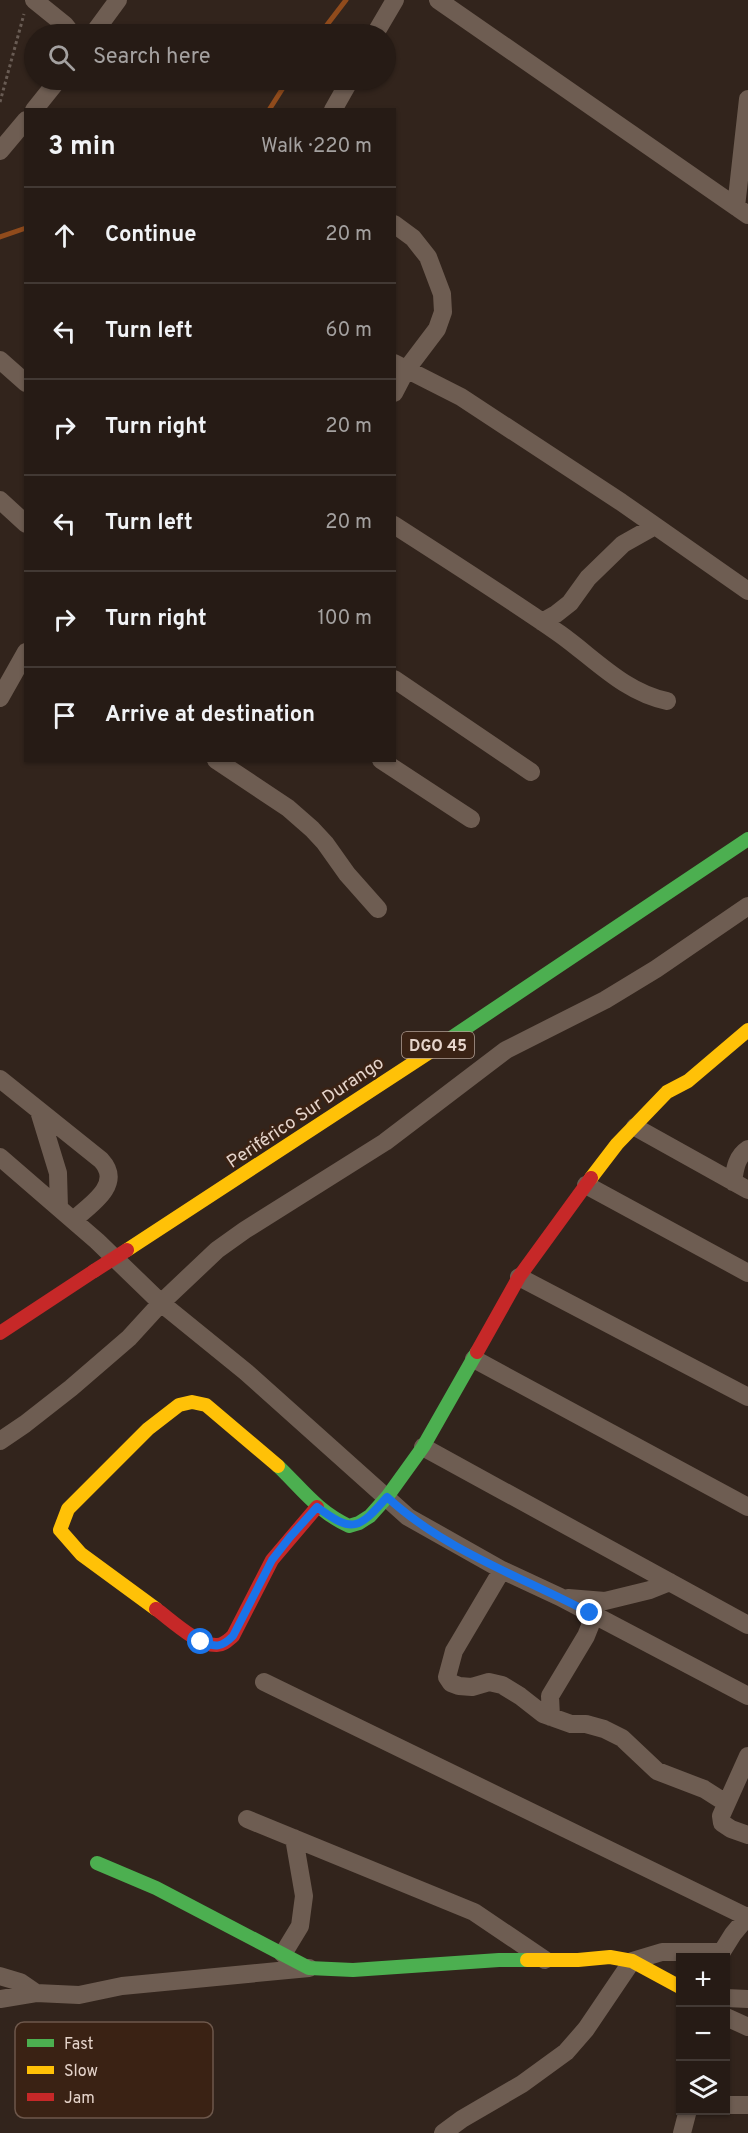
<!DOCTYPE html>
<html lang="en">
<head>
<meta charset="utf-8">
<style>
	:root { --surface:#261b15; --page:#322822; --text:#f1f3f6; --muted:#a4a1a0; --line:#423934 }
	body { margin:0; font-family:Overpass,sans-serif; background:var(--page); color:var(--text) }
	.controls { position:absolute; right:18px; bottom:18px; display:grid; overflow:hidden; border-radius:0px; box-shadow:0 2px 4px #0004 }
	.controls button { width:54px; height:54px; display:grid; place-items:center; padding:0; border:0; border-bottom:2px solid var(--line); background:var(--surface); color:var(--text); font:30px sans-serif }
	.stop { position:absolute; width:18px; height:18px; margin:-14px; border:4px solid #1a73e8; border-radius:50%; background:#fff }
	.stop.end { background:#1a73e8; border-color:#fff; box-shadow:0 2px 6px #0008 }
	.list { margin:0; padding:0; list-style:none }
	h2 { display:flex; justify-content:space-between; align-items:center; height:78px; margin:0; padding:0 24px; font-size:26px }
	h2 small { font-size:20px; font-weight:400; color:var(--muted) }
	.list li { display:grid; grid-template-columns:39px 1fr auto; gap:18px; align-items:center; box-sizing:border-box; height:96px; padding:0 24px; border-top:2px solid var(--line) }
	.list b { display:block; font-size:22px; white-space:nowrap }
	.list em { font-size:20px; font-style:normal; color:var(--muted) }
	.icon { flex:none; width:33px; height:33px; fill:none; stroke:currentColor; stroke-width:2; stroke-linecap:round; stroke-linejoin:round }
	.map { position:relative; flex:none; width:748px; height:2133px; overflow:hidden }
	.search { position:absolute; background:var(--surface); box-shadow:0 2px 4px #0004; left:24px; top:24px; width:372px; height:66px; display:flex; align-items:center; gap:15px; box-sizing:border-box; padding:0 21px; border-radius:33px; color:var(--muted); font-size:22px }
	.panel { position:absolute; background:var(--surface); box-shadow:0 2px 4px #0004; left:24px; top:108px; width:372px; height:654px; border-radius:0px }
	.map>svg:first-child { display:block }
	.lines { fill:none; stroke-linecap:round; stroke-linejoin:round }
	.stream { stroke:#904b1c; stroke-width:5 }
	.path { stroke:#695c54; stroke-width:3; stroke-dasharray:3 3; stroke-linecap:butt }
	.street { stroke:#6e5d52; stroke-width:18 }
	.fast { stroke:#4caf50; stroke-width:14 }
	.slow { stroke:#ffc107; stroke-width:14 }
	.jam { stroke:#c62828; stroke-width:14 }
	.jam-bridge { stroke:#c62828; stroke-width:14 }
	.route { stroke:#1a73e8; stroke-width:8 }
	.labels { text-anchor:middle; stroke-width:5; stroke-linejoin:round; paint-order:stroke }
	.shield { fill:#3a2214; stroke:#b29f94; stroke-width:1.5 }
	.shield-label { font-size:16px; font-weight:bold; fill:#e5d4cb }
	.street-label { font-size:18px; fill:#e5d4cb; stroke:#3a2214 }
	.key { fill:#3a2214; stroke:#6d574b; stroke-width:1.5 }
	.key-label { font-size:16px; fill:#e5d4cb }
</style>
</head>
<body>
<div class="map">
<svg width="748" height="2133" viewBox="0 0 748 2133">
	<rect width="100%" height="100%" fill="#32241c"/>
	<g class="lines">
		<path class="stream" d="M 320,34 L 346,0
			M 269,110 L 288,80
			M 0,237 L 26,228"/>
		<path class="path" d="M 0,102 L 24,14"/>
		<path class="street" d="M 34,0 L 65,25 L 72,34
			M 438,0 L 748,215
			M 93,34 L 118,0
			M 375,34 L 395,0
			M 34,110 L 58,80
			M 333,110 L 350,80
			M 0,151 L 26,120
			M 736,207 L 748,99
			M 394,224 L 413,238 L 428,257 L 442,294 L 443,312 L 437,329 L 406,370 L 394,393
			M 0,360 L 26,383
			M 394,363 L 461,397 L 621,502 L 748,591
			M 0,500 L 26,524
			M 394,525 C 450,561 505,596 560,634 C 595,659 624,692 667,701
			M 542,622 L 556,614 L 570,603 L 588,578 L 623,544 L 655,526
			M 394,679 L 531,772
			M 0,698 L 26,652
			M 216,760 L 288,808 L 312,829 L 325,843 L 347,874 L 378,909
			M 381,760 L 471,819
			M 0,1079 L 101,1160 C 123,1184 92,1204 73,1220
			M 39,1111 L 58,1173 L 59,1208
			M 635,1127 L 748,1190
			M 0,1157 L 97,1241 L 161,1303 L 246,1372 L 408,1517 L 502,1570 L 560,1597 L 748,1696
			M 733,1182 C 735,1169 736,1157 748,1149
			M 586,1185 L 748,1273
			M 519,1277 L 748,1397
			M 474,1359 L 748,1507
			M 0,1441 L 25,1424 L 71,1388 L 129,1338 L 161,1303 L 217,1250 L 245,1230 L 385,1142 L 506,1050 L 605,1000 L 656,969 L 748,906
			M 423,1447 L 748,1625
			M 502,1570 L 454,1651 L 447,1677 L 451,1683 L 459,1686 L 472,1687 L 489,1682 L 502,1685 L 520,1696 L 543,1714 L 571,1724 L 586,1724 L 604,1729 L 622,1738 L 657,1771 L 704,1789 L 726,1803
			M 568,1598 L 605,1601 L 650,1590 L 670,1582
			M 264,1682 L 747,1917
			M 551,1717 L 550,1696 L 586,1636 L 590,1626 L 590,1613
			M 748,1756 L 721,1816 L 722,1823 L 731,1829 L 748,1835
			M 247,1819 L 474,1912 L 545,1960
			M 283,1954 L 300,1926 L 304,1896 L 294,1838
			M 718,1958 L 733,1934 L 748,1916
			M 0,1976 L 20,1982 L 36,1993 L 79,1995 L 122,1986 L 309,1968
			M 726,1998 L 748,1999
			M 0,1999 L 36,1993
			M 726,2017 L 748,2027
			M 726,2105 L 748,2105
			M 443,2133 L 462,2119 L 522,2084 L 566,2052 L 586,2029 L 632,1961 L 662,1952 L 720,1952
			M 682,2133 L 688,2110"/>
		<path class="fast" d="M 433,1050 L 748,839
			M 278,1466 C 302,1489 317,1511 349,1526 L 359,1523 L 370,1516 L 387,1497 L 423,1447 L 477,1352
			M 97,1863 L 156,1888 L 309,1968 L 353,1970 L 499,1960 L 527,1960"/>
		<path class="slow" d="M 591,1178 L 617,1144 L 667,1092 L 688,1081 L 748,1030
			M 127,1250 L 433,1050
			M 156,1609 L 81,1554 L 60,1530 L 68,1509 L 148,1429 L 179,1405 L 192,1402 L 206,1405 L 278,1466
			M 527,1960 L 578,1960 L 610,1957 L 632,1961 L 680,1987"/>
		<path class="jam" d="M 0,1333 L 94,1271
			M 477,1352 L 519,1277 L 591,1178
			M 156,1609 C 170,1619 198,1646 217,1645 C 224,1645 228,1640 233,1636 L 272,1560 L 317,1507"/>
		<path class="jam-bridge" d="M 94,1271 L 127,1250"/>
	</g>
	<g class="lines">
		<path class="route" d="M 201,1642 C 216,1647 221,1648 233,1636 L 272,1560 L 290,1537 L 317,1507 C 353,1534 359,1529 387,1497 C 444,1550 522,1577 590,1613"/>
	</g>
	<g class="labels">
		<rect class="shield" x="402" y="1032" width="72" height="26" rx="4.5"/>
		<g class="shield-label">
			<text x="438" y="1051">DGO 45</text>
		</g>
		<g class="street-label">
			<text transform="translate(305 1112) rotate(-34)" y="6">Periférico Sur Durango</text>
		</g>
	</g>
	<rect x="15" y="2022" width="198" height="96" rx="9" class="key"/>
	<rect x="27" y="2039" width="27" height="8" fill="#4caf50"/>
	<rect x="27" y="2066" width="27" height="8" fill="#ffc107"/>
	<rect x="27" y="2093" width="27" height="8" fill="#c62828"/>
	<g class="key-label">
		<text x="64" y="2049">Fast</text>
		<text x="64" y="2076">Slow</text>
		<text x="64" y="2103">Jam</text>
	</g>
</svg>
<div class="controls">
<button>+</button>
<button>−</button>
<button><svg class="icon" aria-label="layers" viewBox="0 0 24 24"><path d="M12 4l9 5-9 5-9-5zM3 14l9 5 9-5"/></svg></button>
</div>
<div class="stop" style="left:201px;top:1642px"></div>
<div class="stop end" style="left:590px;top:1613px"></div>
<div class="search"><svg class="icon" aria-label="search" viewBox="0 0 24 24"><circle cx="10" cy="10" r="6"/><path d="M15 15l6 6"/></svg>Search here</div>
<section class="panel">
<h2>3 min<small>Walk · 220 m</small></h2>
<ul class="list">
<li><svg class="icon" aria-label="ahead" viewBox="0 0 24 24"><path d="M12 20V5M6 11l6-6 6 6"/></svg><div><b>Continue</b></div><em>20 m</em></li>
<li><svg class="icon" aria-label="left" viewBox="0 0 24 24"><path d="M17 20v-9H6M10 6l-5 5 5 5"/></svg><div><b>Turn left</b></div><em>60 m</em></li>
<li><svg class="icon" aria-label="right" viewBox="0 0 24 24"><path d="M7 20v-9h11M14 6l5 5-5 5"/></svg><div><b>Turn right</b></div><em>20 m</em></li>
<li><svg class="icon" aria-label="left" viewBox="0 0 24 24"><path d="M17 20v-9H6M10 6l-5 5 5 5"/></svg><div><b>Turn left</b></div><em>20 m</em></li>
<li><svg class="icon" aria-label="right" viewBox="0 0 24 24"><path d="M7 20v-9h11M14 6l5 5-5 5"/></svg><div><b>Turn right</b></div><em>100 m</em></li>
<li><svg class="icon" aria-label="arrive" viewBox="0 0 24 24"><path d="M6 21V4h12l-3 4 3 4H6"/></svg><div><b>Arrive at destination</b></div></li>
</ul>
</section>
</div>
</body>
</html>
